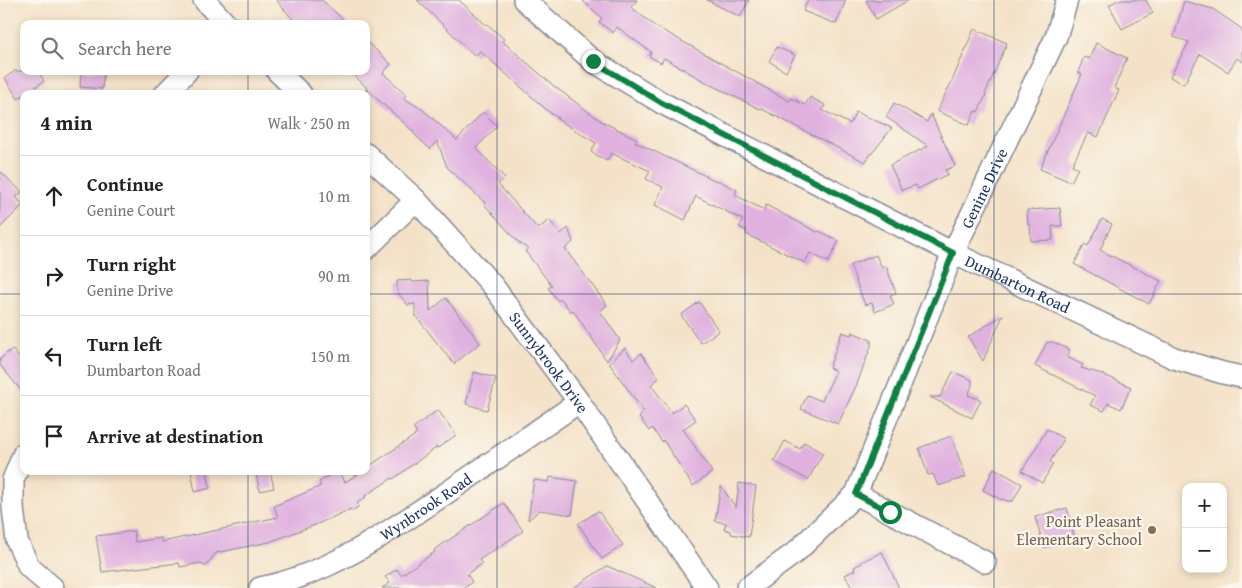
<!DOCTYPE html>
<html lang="en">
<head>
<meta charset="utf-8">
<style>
	:root { --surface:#fff; --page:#f6f6f6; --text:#222; --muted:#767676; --line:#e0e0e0 }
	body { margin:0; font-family:"Gentium Book Plus",serif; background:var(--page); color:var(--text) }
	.controls { position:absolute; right:15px; bottom:15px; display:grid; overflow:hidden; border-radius:10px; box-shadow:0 2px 8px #0003 }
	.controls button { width:45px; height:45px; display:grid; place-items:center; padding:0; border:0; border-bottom:1px solid var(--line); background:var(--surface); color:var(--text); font:25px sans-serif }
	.stop { position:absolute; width:15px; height:15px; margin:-11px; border:4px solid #0b8043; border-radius:50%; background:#fff }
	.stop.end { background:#0b8043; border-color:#fff; box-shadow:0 1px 5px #0008 }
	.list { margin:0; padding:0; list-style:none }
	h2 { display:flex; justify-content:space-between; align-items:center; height:65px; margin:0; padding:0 20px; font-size:21px }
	h2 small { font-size:16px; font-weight:400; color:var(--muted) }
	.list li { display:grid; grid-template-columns:32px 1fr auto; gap:15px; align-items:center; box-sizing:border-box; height:80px; padding:0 20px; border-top:1px solid var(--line) }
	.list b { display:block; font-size:19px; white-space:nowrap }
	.list p { margin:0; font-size:16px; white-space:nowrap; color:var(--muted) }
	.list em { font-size:16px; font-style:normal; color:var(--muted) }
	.icon { flex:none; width:28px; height:28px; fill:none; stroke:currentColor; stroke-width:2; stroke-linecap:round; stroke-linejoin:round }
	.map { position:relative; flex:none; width:1242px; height:588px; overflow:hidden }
	.search { position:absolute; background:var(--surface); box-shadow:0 2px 8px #0003; left:20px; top:20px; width:350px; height:55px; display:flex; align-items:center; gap:12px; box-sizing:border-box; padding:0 18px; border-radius:10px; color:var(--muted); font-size:19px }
	.panel { position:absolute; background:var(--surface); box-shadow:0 2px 8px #0003; left:20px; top:90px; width:350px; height:385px; border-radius:10px }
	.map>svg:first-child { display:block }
	.building { fill:#e0b0df }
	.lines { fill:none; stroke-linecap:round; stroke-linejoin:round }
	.minor-casing { stroke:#888893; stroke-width:24 }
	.minor { stroke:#fff; stroke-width:21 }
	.route { stroke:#0b8043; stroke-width:6 }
	.grid { fill:none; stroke:#1b2f5e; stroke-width:1; stroke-opacity:0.55 }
	.education-dot { fill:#8d6e63; stroke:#fbf7ec; stroke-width:2 }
	.labels { text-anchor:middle; stroke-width:4.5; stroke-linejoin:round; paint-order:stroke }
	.street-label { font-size:16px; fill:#1b2f5e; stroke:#fbf7ec }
	.education-label { font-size:16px; fill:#785e54; stroke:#fbf7ec; text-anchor:end }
</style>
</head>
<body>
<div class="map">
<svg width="1242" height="588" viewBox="0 0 1242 588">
	<rect width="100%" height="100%" fill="#fbf7ec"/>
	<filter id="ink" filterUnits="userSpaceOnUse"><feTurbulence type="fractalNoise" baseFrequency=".02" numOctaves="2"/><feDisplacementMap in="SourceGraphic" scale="10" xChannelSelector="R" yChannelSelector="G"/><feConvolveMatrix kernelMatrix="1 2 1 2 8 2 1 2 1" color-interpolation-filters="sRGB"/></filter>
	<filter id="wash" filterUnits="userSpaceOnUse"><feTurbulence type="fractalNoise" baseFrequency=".0096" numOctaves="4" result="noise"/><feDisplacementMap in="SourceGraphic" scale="20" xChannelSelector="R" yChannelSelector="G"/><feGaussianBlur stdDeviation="1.12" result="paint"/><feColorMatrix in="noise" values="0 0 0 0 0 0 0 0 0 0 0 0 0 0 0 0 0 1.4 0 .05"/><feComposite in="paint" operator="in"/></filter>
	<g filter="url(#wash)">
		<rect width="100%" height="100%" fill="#f4e2c8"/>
		<g id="blocks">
			<path class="building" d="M 276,0 L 322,0 L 348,24 L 297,24 Z
				M 417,0 L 459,0 L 486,25 L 487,24 L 504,39 L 502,41 L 555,87 L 601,121 L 637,139 L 635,142 L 716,181 L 717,180 L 737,190 L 735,195 L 764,210 L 766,205 L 817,232 L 819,231 L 839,241 L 828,262 L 810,253 L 805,263 L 760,241 L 746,234 L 747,231 L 739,227 L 743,220 L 696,196 L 685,220 L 655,205 L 663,187 L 646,179 L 650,171 L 611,153 L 607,161 L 591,152 L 596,143 L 557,119 L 558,118 L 549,112 L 480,51 L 475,56 Z
				M 582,0 L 637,0 L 631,7 L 655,26 L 789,101 L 791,98 L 805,105 L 810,97 L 825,105 L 822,110 L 850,124 L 856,112 L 892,128 L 865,162 L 760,108 L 760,109 L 711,85 L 664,58 L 661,63 L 649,56 L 651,52 L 617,27 L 613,33 L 599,22 L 602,18 Z
				M 707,0 L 749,0 L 740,17 Z
				M 808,0 L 846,0 L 836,24 L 803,11 Z
				M 866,0 L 909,0 L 876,19 Z
				M 1118,0 L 1146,0 L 1153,13 L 1122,29 L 1109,5 Z
				M 1184,1 L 1213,9 L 1242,29 L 1242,62 L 1237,58 L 1228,72 L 1200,54 L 1184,84 L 1170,77 L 1189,42 L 1174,37 Z
				M 974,29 L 1007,43 L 985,94 L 986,95 L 978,112 L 975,111 L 969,125 L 937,111 L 952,81 Z
				M 366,41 L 391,64 L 383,73 L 407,95 L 404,98 L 423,110 L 457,140 L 483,112 L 497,126 L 476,148 L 505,178 L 498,184 L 538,229 L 549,220 L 561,234 L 568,228 L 573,242 L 565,249 L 607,305 L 600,311 L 620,340 L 607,361 L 573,310 L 571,312 L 561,299 L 558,301 L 548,288 L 552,286 L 525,251 L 528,249 L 518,242 L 484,204 L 485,203 L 447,167 L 437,141 L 430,149 L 413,133 L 414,132 L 375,97 L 368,89 L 366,91 L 366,87 L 350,71 L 366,71 Z
				M 1096,43 L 1127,58 L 1114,88 L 1119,90 L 1098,137 L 1088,133 L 1072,165 L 1078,168 L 1071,182 L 1040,169 L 1082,74 L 1078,72 L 1084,57 L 1089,59 Z
				M 777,47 L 795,55 L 786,72 L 769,61 Z
				M 15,71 L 38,71 L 44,81 L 18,99 L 5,78 Z
				M 81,71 L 104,71 L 102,89 L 80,87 Z
				M 894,103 L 927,122 L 931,114 L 955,166 L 945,170 L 948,174 L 918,189 L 916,185 L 902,190 L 890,165 L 928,146 L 886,117 Z
				M 0,171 L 22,192 L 16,197 L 23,205 L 0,228 Z
				M 1060,208 L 1062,226 L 1052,226 L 1053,240 L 1031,241 L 1030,225 L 1028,225 L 1027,210 Z
				M 1102,219 L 1112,224 L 1100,250 L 1161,281 L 1149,304 L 1074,264 L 1085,244 L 1088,246 Z
				M 876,255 L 882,268 L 886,266 L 896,293 L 890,295 L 894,304 L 875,312 L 872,303 L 865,305 L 850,265 Z
				M 411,280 L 412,282 L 429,281 L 430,311 L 446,298 L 480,343 L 454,364 L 415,315 L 415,304 L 408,305 L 397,292 L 397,281 Z
				M 699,302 L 719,331 L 701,343 L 681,315 Z
				M 1003,315 L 983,361 L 968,337 Z
				M 842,332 L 851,335 L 852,332 L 871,340 L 871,346 L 857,384 L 838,424 L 801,409 L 807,395 L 822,401 L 836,371 L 829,368 Z
				M 1047,342 L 1053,342 L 1070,350 L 1067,357 L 1083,365 L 1081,368 L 1102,374 L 1131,387 L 1121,409 L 1108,403 L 1104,411 L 1090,405 L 1095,396 L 1035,366 Z
				M 625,348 L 633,360 L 641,353 L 659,378 L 651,385 L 672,413 L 684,404 L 696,420 L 683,429 L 712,472 L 693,486 L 663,440 L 662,442 L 652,428 L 649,431 L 639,417 L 644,412 L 609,363 Z
				M 12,349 L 24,364 L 24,394 L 0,365 L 0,359 Z
				M 474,372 L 496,378 L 487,410 L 466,404 Z
				M 953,372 L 972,380 L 972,386 L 968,395 L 981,400 L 972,418 L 930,397 L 940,397 Z
				M 438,410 L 456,435 L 438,448 L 437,447 L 393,479 L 392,478 L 365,496 L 366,497 L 357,503 L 359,506 L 352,511 L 351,509 L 315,525 L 269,542 L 216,553 L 205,567 L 201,563 L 180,567 L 179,563 L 102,572 L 96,536 L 134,531 L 135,542 L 161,538 L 162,542 L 278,517 L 274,506 L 321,486 L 319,482 L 336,471 L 338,471 L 345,482 L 363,471 L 366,471 L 366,469 L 371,465 L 417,434 L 413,428 Z
				M 1047,429 L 1064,439 L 1050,462 L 1053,464 L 1042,483 L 1022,471 Z
				M 951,436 L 966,477 L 938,486 L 933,474 L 928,475 L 919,448 Z
				M 785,441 L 800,449 L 804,442 L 823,453 L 808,480 L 774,461 Z
				M 994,468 L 1022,484 L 1013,501 L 1007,501 L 1003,499 L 1002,500 L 983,490 Z
				M 191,471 L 207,471 L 210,488 L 195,492 Z
				M 266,471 L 270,471 L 274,488 L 260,491 L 256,474 Z
				M 550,477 L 577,481 L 572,515 L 540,510 L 528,520 L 534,480 L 549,482 Z
				M 739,483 L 756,486 L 749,537 L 731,534 L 731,531 L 724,529 L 726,523 L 715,521 L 721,486 L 736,508 Z
				M 504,503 L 523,531 L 479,560 L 482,564 L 467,574 L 472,582 L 464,588 L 382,588 L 390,583 L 385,577 L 397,569 L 401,575 L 435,552 L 434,550 Z
				M 1067,508 L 1075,540 L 1044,548 L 1035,517 Z
				M 598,511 L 623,545 L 602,559 L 578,524 Z
				M 882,552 L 899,588 L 852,588 L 845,575 L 855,570 L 854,567 L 862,563 L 861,562 Z
				M 607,566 L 657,588 L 573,588 Z"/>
		</g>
	</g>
	<g filter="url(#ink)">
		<use href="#blocks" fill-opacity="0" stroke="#888893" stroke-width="1"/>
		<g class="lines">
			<defs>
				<g id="minor">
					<path d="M 204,0 L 226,24"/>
					<path id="s1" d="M 524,0 L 593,61 L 662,103 L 953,253 L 1174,358 L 1223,373 L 1242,377"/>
					<path d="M 277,71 L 301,94"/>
					<path d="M 165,94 L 187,71"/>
					<path id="s2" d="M 366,154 L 416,200 L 493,286 L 579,402 L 707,588"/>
					<path d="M 366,249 L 416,200"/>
					<path d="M 24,453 L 13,480 L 13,508 L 17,541 L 29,567 L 53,588"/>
					<path d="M 856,494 L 985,562"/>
					<path id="s3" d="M 260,588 C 331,574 389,531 448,492 C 491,462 535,432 579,402"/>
					<path id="s4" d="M 747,588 L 796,552 L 856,494 L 953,253 L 1056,37 L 1067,0"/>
				</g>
			</defs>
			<use href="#minor" class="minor-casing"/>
			<use href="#minor" class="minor"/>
		</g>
	</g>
	<g class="lines" filter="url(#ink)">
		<path class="route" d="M 593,61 L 662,103 L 953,253 L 856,494 L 890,512"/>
	</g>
	<path class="grid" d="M 248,0 L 248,24M 497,0 L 497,588M 745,0 L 745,588M 994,0 L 994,588M 248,71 L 248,94M 0,294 L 24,294M 366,294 L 1242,294M 248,471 L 248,588"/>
	<circle class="education-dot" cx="1152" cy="530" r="5"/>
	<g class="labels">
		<g class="street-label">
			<text dy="6" stroke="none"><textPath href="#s4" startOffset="476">Genine Drive</textPath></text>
			<text dy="6" stroke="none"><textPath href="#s1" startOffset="572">Dumbarton Road</textPath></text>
			<text dy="6" stroke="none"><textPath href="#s2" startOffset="278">Sunnybrook Drive</textPath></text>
			<text dy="6" stroke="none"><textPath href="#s3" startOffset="186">Wynbrook Road</textPath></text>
		</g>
		<g class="education-label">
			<text x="1142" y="527">Point Pleasant<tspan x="1142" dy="18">Elementary School</tspan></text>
		</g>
	</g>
</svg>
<div class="controls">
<button>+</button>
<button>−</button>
</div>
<div class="stop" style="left:890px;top:512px"></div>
<div class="stop end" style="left:593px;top:61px"></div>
<div class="search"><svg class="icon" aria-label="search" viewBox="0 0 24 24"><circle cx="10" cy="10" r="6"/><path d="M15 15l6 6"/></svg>Search here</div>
<section class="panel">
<h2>4 min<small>Walk · 250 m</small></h2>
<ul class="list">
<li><svg class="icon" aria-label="ahead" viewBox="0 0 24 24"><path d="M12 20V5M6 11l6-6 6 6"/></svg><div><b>Continue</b><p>Genine Court</p></div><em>10 m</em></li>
<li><svg class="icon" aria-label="right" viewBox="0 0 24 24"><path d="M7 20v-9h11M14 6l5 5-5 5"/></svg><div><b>Turn right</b><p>Genine Drive</p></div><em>90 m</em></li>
<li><svg class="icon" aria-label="left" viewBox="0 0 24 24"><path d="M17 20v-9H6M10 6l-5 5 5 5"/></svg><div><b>Turn left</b><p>Dumbarton Road</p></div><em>150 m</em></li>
<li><svg class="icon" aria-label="arrive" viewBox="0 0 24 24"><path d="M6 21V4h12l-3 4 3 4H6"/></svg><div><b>Arrive at destination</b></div></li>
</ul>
</section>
</div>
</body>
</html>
